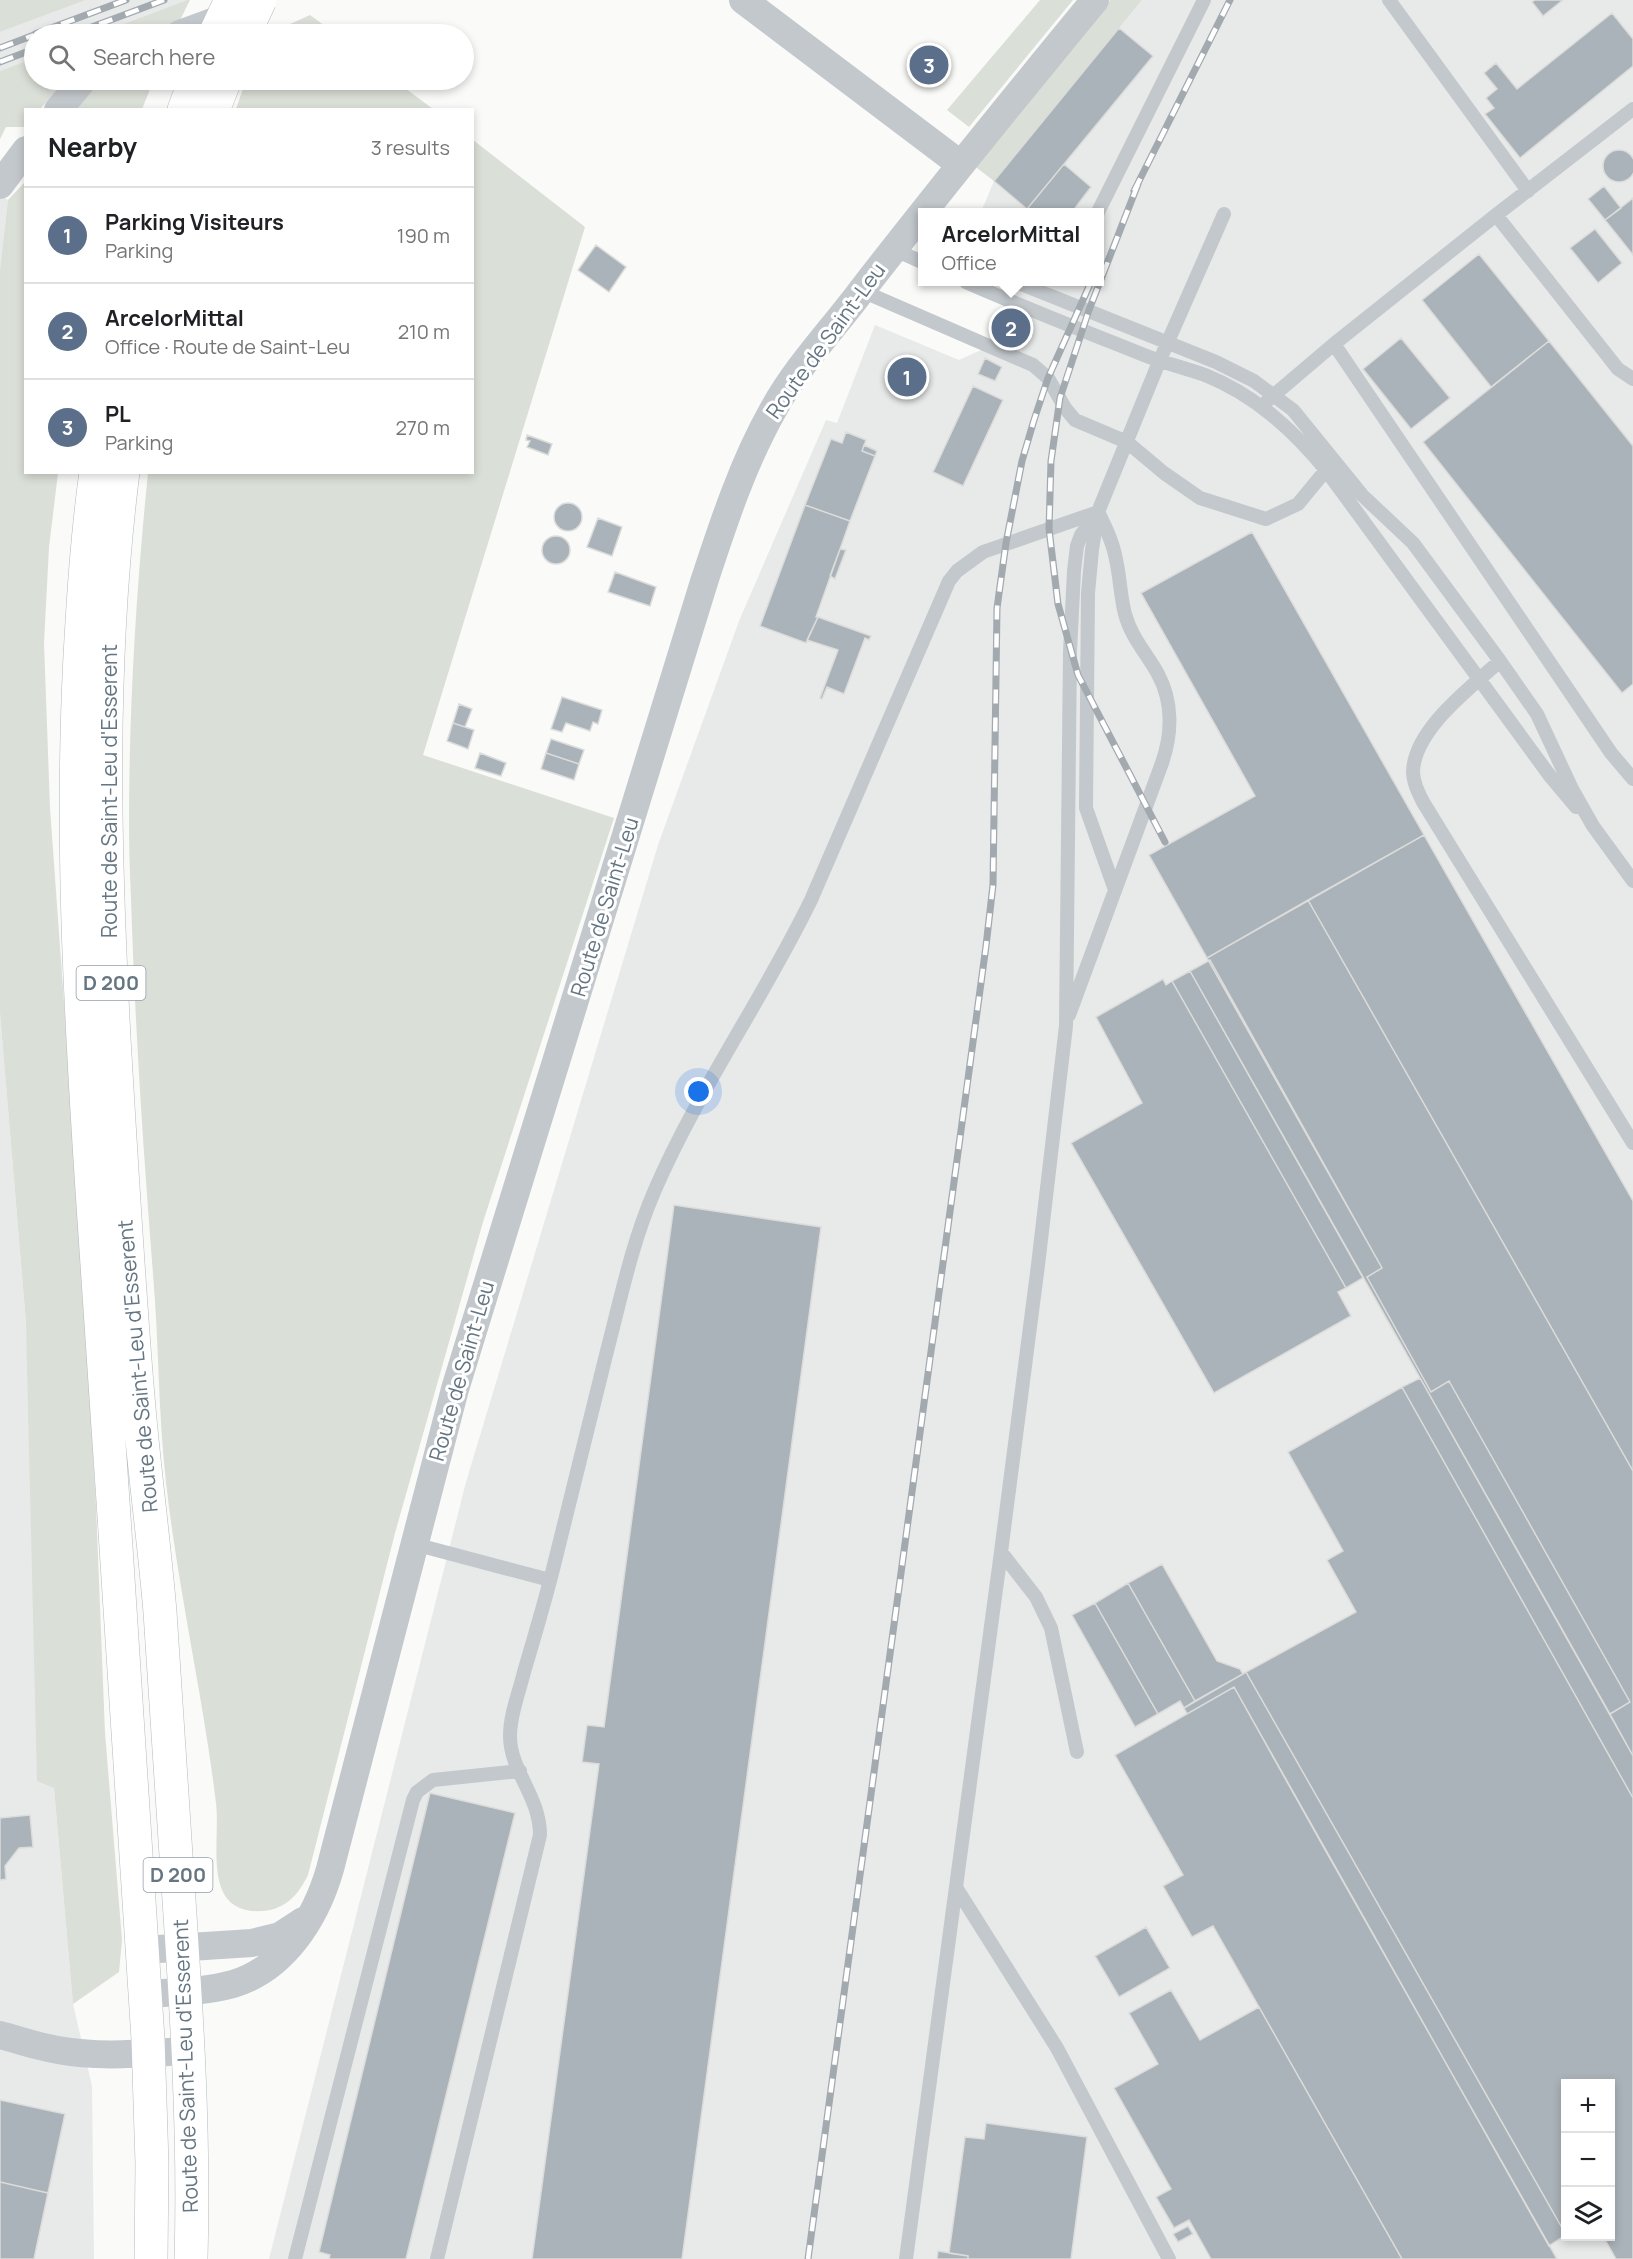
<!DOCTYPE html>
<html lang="en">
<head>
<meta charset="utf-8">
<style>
	:root { --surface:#fff; --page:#f2f2f2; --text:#202124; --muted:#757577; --line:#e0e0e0; --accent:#2563eb }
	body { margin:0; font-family:Manrope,sans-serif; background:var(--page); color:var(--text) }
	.controls { position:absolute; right:18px; bottom:18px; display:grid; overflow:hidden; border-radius:0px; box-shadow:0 3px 9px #0003 }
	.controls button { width:54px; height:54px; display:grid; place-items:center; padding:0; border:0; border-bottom:2px solid var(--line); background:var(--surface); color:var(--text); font:30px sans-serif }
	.you { position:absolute; left:699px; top:1092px; width:21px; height:21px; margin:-15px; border:4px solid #fff; border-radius:50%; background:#1a73e8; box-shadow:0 0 0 9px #1a73e833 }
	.badge { display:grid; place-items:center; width:39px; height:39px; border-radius:50%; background:var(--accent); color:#fff; font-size:20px; font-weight:700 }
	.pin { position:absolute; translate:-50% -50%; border:3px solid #fff; box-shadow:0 2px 6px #0006 }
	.popup { position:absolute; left:918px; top:208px; width:186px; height:78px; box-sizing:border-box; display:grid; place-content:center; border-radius:0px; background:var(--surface); filter:drop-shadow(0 2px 4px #0005); font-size:20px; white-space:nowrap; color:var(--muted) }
	.popup b { font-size:22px; color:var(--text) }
	.popup::after { content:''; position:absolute; left:50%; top:100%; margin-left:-12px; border:12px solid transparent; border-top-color:var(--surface) }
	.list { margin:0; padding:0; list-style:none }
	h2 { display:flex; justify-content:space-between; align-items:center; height:78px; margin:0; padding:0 24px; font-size:26px }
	h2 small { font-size:20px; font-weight:400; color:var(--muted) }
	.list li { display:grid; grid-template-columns:39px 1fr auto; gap:18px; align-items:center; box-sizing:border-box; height:96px; padding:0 24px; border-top:2px solid var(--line) }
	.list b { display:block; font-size:22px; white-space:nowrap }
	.list p { margin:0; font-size:20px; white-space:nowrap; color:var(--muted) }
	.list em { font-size:20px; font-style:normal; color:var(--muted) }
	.icon { flex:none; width:33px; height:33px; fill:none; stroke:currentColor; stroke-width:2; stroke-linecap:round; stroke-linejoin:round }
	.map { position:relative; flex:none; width:1633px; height:2259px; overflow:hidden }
	.search { position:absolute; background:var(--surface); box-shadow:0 3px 9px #0003; left:24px; top:24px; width:450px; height:66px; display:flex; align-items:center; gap:15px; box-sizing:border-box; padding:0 21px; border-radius:33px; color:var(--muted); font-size:22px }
	.panel { position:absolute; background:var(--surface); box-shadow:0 3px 9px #0003; left:24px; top:108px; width:450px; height:366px; border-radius:0px }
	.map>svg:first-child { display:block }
	.built { fill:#e8e9e9; fill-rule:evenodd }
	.green { fill:#dadfd7 }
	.building { fill:#aab3b9; stroke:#dcdcda; stroke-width:1.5 }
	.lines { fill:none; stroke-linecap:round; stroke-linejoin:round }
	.primary-casing { stroke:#b5babe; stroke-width:34 }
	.lane { stroke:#c3c8cc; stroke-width:14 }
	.street { stroke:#c3c8cc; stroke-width:28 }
	.primary { stroke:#fff; stroke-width:33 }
	.rail-casing { stroke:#a2aab0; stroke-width:7 }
	.rail { stroke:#fff; stroke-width:4.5; stroke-dasharray:14; stroke-linecap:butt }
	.primary-bridge-casing { stroke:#b5babe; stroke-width:34; stroke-linecap:butt }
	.primary-bridge { stroke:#fff; stroke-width:33 }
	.labels { text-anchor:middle; stroke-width:6; stroke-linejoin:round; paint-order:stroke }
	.shield { fill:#fff; stroke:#939fa8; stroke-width:1.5 }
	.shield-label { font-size:20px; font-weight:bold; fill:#657683 }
	.street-label { font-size:21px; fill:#657683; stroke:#fff }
</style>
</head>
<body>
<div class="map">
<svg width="1633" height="2259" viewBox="0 0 1633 2259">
	<rect width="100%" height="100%" fill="#fafaf8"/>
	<path class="built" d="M 86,0 L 187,0 L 97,34 L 34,34 L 34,58 L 0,71 L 0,32 Z
		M 1142,0 L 1633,0 L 1633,2259 L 269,2259 L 466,1482 L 658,845 L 739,621 L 826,420 L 837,423 L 875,325 L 959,360 L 990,346 L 1017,292 L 992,282 L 1100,282 L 1100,212 L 981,212 L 994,181 ZM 1566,2084 L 1610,2084 L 1610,2236 L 1566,2236 Z
		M 0,195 L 8,200 L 0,269 Z
		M 0,1013 L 26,1323 L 54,1788 L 73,2004 L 92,2086 L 94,2259 L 0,2259 Z"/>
	<path class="green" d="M 0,0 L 86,0 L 0,32 Z
		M 187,0 L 190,0 L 179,22 L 146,34 L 97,34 Z
		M 1040,0 L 1073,0 L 969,127 L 947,110 Z
		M 1110,0 L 1142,0 L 994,181 L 973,165 Z
		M 310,15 L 336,34 L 268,34 Z
		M 34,58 L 34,80 L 66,80 L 40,109 L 26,110 L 25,127 L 6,127 L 0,139 L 0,71 Z
		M 96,80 L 151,80 L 153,82 L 142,109 L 76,110 Z
		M 246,80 L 394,80 L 433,109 L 236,109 Z
		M 473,140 L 585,227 L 423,755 L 614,818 L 483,1222 L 395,1533 L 308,1875 C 298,1895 286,1909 263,1911 C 200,1915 221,1843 216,1803 C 203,1695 178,1590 166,1482 C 158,1413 159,1343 153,1274 C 144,1159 136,1043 132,927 C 131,894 129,860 129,827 C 129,708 136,591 148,473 L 472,472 Z
		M 25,182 L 26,472 L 58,473 L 49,547 L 44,643 L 50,808 L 79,1211 L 96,1506 L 105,1733 L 122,1940 L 119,1972 L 73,2004 L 54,1788 L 37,1781 L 26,1323 L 0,1013 L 0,269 L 8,200 Z"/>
	<path class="building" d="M 1535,0 L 1563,0 L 1543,16 L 1532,2 Z
		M 1612,13 L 1633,39 L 1633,66 L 1520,158 L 1485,114 L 1494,108 L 1486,98 L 1497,89 L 1484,73 L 1496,63 L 1517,89 Z
		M 1119,28 L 1153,56 L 1027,209 L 994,181 Z
		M1603 166a16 16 0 1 1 32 0a16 16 0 1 1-32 0Z
		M 1064,164 L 1091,187 L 1072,212 L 1031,212 L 1027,209 Z
		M 1604,186 L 1621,208 L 1605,220 L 1588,199 Z
		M 1633,198 L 1633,255 L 1605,220 Z
		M 1595,229 L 1622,263 L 1598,283 L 1570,248 Z
		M 596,245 L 626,267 L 609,292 L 578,270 Z
		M 1479,254 L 1549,341 L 1491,387 L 1422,300 Z
		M 1007,312 L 1023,321 L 1014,340 L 998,332 Z
		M 1401,338 L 1450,398 L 1411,429 L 1363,369 Z
		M 1549,341 L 1633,446 L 1633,684 L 1622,693 L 1423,442 Z
		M 985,358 L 1002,367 L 995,381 L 978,374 Z
		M 973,386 L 1003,400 L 963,486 L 933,472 Z
		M 846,432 L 866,440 L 862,451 L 875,456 L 850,521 L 805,505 L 831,439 L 842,443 Z
		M 527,435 L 552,444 L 548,455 L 527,447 L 530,441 L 526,440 Z
		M 864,445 L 877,451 L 875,456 L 862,451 Z
		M554 517a14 14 0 1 1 28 0a14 14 0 1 1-28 0Z
		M 805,505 L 850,521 L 816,617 L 818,617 L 806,643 L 760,626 Z
		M 598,518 L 622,527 L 612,556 L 587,547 Z
		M 1252,532 L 1424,835 L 1207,958 L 1149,855 L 1255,796 L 1141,593 Z
		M542 550a14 14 0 1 1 28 0a14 14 0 1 1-28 0Z
		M 840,549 L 846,550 L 835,579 L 830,576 Z
		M 615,572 L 656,587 L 650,606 L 608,592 Z
		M 818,617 L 871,636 L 869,640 L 865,638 L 844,694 L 827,687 L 822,699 L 820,698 L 838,650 L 807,640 Z
		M 562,697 L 602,710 L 598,724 L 593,722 L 590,731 L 566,723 L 562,732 L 551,729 Z
		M 459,704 L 472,709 L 465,727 L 453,723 Z
		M 453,723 L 474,730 L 468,749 L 447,741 Z
		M 551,739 L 584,750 L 579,764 L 546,753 Z
		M 480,753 L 506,763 L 501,776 L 475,768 Z
		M 546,753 L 579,764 L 574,780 L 541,769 Z
		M 1424,835 L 1633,1201 L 1633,1471 L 1308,900 Z
		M 1308,900 L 1633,1471 L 1633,1756 L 1610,1714 L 1630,1702 L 1449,1381 L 1431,1392 L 1367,1277 L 1382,1268 L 1207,958 Z
		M 1210,960 L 1382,1268 L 1367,1277 L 1431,1392 L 1449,1381 L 1630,1702 L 1610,1714 L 1190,971 Z
		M 1190,971 L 1363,1278 L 1346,1288 L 1172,981 Z
		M 1163,979 L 1166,985 L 1172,981 L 1346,1288 L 1338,1292 L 1351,1316 L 1214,1393 L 1071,1143 L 1142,1103 L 1096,1017 Z
		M 674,1205 L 821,1227 L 682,2259 L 532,2259 L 599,1764 L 582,1762 L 587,1725 L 604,1727 Z
		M 1420,1378 L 1633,1756 L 1633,1798 L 1402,1387 Z
		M 1402,1387 L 1633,1798 L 1633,2259 L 1616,2259 L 1603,2236 L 1610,2236 L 1610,2084 L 1566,2084 L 1566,2235 L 1246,1672 L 1356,1612 L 1327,1560 L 1343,1551 L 1288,1452 Z
		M 1162,1564 L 1217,1661 L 1240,1669 L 1243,1674 L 1195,1701 L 1128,1583 Z
		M 1128,1583 L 1195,1701 L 1184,1708 L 1180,1701 L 1158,1714 L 1095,1603 Z
		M 1095,1603 L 1158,1714 L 1135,1727 L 1072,1615 Z
		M 1246,1672 L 1566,2235 L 1549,2246 L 1234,1687 L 1187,1714 L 1184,1708 Z
		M 1234,1687 L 1324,1848 L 1557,2259 L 1402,2259 L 1213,1926 L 1192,1937 L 1163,1886 L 1183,1875 L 1115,1755 Z
		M 430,1793 L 515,1813 L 406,2259 L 329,2259 L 330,2255 L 319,2252 Z
		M 30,1815 L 33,1847 L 19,1848 L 5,1866 L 6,1879 L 0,1880 L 0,1818 Z
		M 1146,1927 L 1170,1968 L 1119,1997 L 1095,1956 Z
		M 1171,1990 L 1200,2040 L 1259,2007 L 1402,2259 L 1211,2259 L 1189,2220 L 1174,2228 L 1156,2197 L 1171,2189 L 1114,2088 L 1158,2064 L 1129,2013 Z
		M 0,2100 L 65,2114 L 48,2193 L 0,2182 Z
		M 986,2123 L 1087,2137 L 1071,2259 L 968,2259 L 968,2256 L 949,2253 L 965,2137 L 984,2139 Z
		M 0,2182 L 48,2193 L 34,2259 L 0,2259 Z
		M 1188,2226 L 1193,2234 L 1178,2242 L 1173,2234 Z
		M 938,2251 L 968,2256 L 968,2259 L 937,2259 Z"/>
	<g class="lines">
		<defs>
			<path id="primary" d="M 184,110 L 195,80
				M 213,110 L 225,80
				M 96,472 C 89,522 85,572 82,622 C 69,816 80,1011 93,1205 C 111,1483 132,1761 148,2039 L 152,2164 L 151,2259
				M 123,472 C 99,660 104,850 114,1038 C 121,1158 128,1278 138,1397 C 144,1469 154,1541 160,1612 C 166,1693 171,1774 176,1855 C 185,1989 195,2124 191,2259"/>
		</defs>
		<use href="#primary" class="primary-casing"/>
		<path class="lane" d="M 1389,0 L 1528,191
			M 1098,212 L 1204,0
			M 1496,215 L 1618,369 L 1633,379
			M 893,249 L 922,262
			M 966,282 C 1025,308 1084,331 1144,355 C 1164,363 1185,368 1205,375 C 1255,395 1293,430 1326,470 L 1550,776 L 1576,807
			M 1016,282 L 1216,362 L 1254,381 L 1293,410 L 1362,495 L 1413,543 L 1500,661 L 1537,714 L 1572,789 L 1593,826 L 1633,881
			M 862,291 L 1033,365 L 1048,378 L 1065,408 L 1075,420 L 1127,442 L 1164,473 L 1200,498 L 1266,519 L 1298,504 L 1331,464
			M 1334,344 L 1611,753 L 1633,779
			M 1267,401 L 1334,344 L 1496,215 L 1633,109
			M 1500,661 C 1470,688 1415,729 1413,771 C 1413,782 1418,792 1423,802 L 1633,1143
			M 1115,890 L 1086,808 L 1088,593 L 1092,550 L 1098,512 L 1159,362 L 1224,214
			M 1069,1015 L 1162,763 C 1172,734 1173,702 1158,674 C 1147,654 1131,637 1125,614 C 1120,595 1120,574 1115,555 C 1112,540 1105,526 1098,512
			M 414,1544 L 550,1580
			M 1001,1552 L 1036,1597 L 1051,1628 L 1077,1752
			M 957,1889 L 1057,2048 L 1169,2259
			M 295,2259 L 413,1800 L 417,1792 L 433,1780 L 520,1771
			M 437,2259 L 540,1835 C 540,1796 510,1771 510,1736 C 510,1714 519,1693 524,1672 C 535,1635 546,1598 555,1561 C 572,1491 590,1421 607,1351 C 621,1297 632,1243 654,1192 C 698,1090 763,999 811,900 L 949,581 L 957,571 L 983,552 L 1098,512
			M 906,2259 L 1001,1552 L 1038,1265 L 1066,1026 L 1070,652 L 1074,571 L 1077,546 L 1081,535 L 1097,514"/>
		<path class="street" d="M 743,0 L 960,164
			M 180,34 L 237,13
			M 58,110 L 83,80
			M 0,185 L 26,150
			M 143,1950 L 252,1943 L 280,1936 L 303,1921
			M 146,1994 C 175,1992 204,1992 233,1984 C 284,1969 316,1918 330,1869 L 455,1389 L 704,582 C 723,524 743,463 773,410 C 797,366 833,329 862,290 C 938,192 1016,96 1095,0
			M 0,2035 C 19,2040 39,2047 58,2050 C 100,2058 146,2053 188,2051"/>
		<use href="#primary" class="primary"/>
		<defs>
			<path id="rail" d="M 35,34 L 126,0
				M 73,34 L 164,0
				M 0,48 L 34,35
				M 0,62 L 34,49
				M 1138,184 L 1089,310 L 1060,398 L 1051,461 L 1049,529 L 1058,604 L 1078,675 L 1165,842
				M 1134,191 L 1230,0
				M 808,2259 L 986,946 L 993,885 L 997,608 L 1006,543 L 1022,461 L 1034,420 L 1048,378 L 1091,282"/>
		</defs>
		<use href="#rail" class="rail-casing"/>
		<use href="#rail" class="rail"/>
		<defs>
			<path id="primary-bridge" d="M 245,32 L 260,0
				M 215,34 L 231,0"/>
		</defs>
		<use href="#primary-bridge" class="primary-bridge-casing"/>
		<use href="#primary-bridge" class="primary-bridge"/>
	</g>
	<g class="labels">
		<g class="shield">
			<rect x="76.5" y="966" width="69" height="34" rx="4.5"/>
			<rect x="143.5" y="1858" width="69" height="34" rx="4.5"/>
		</g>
		<g class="shield-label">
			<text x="111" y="990">D 200</text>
			<text x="178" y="1882">D 200</text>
		</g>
		<g class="street-label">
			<text transform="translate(826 341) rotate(-54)" y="7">Route de Saint-Leu</text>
			<text transform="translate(110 791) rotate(-90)" y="7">Route de Saint-Leu d'Esserent</text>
			<text transform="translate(605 907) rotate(-73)" y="7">Route de Saint-Leu</text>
			<text transform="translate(138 1366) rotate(-95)" y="7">Route de Saint-Leu d'Esserent</text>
			<text transform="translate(462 1371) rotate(-74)" y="7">Route de Saint-Leu</text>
			<text transform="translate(186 2066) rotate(-92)" y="7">Route de Saint-Leu d'Esserent</text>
		</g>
	</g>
</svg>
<div class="controls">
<button>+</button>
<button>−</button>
<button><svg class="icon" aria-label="layers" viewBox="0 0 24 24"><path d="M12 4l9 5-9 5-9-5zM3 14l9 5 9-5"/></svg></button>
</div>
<div class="you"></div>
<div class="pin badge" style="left:907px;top:377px;background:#5c6f8a">1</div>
<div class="pin badge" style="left:1011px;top:328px;background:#5c6f8a">2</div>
<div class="popup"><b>ArcelorMittal</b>Office</div>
<div class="pin badge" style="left:929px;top:65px;background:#5c6f8a">3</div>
<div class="search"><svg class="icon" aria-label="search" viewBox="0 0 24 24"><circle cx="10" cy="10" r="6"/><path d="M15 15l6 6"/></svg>Search here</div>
<section class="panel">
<h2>Nearby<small>3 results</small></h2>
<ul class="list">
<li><span class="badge" style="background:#5c6f8a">1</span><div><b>Parking Visiteurs</b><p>Parking</p></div><em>190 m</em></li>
<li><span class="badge" style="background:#5c6f8a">2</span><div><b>ArcelorMittal</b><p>Office · Route de Saint-Leu</p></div><em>210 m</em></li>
<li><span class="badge" style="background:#5c6f8a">3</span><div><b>PL</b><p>Parking</p></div><em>270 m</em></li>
</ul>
</section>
</div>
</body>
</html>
